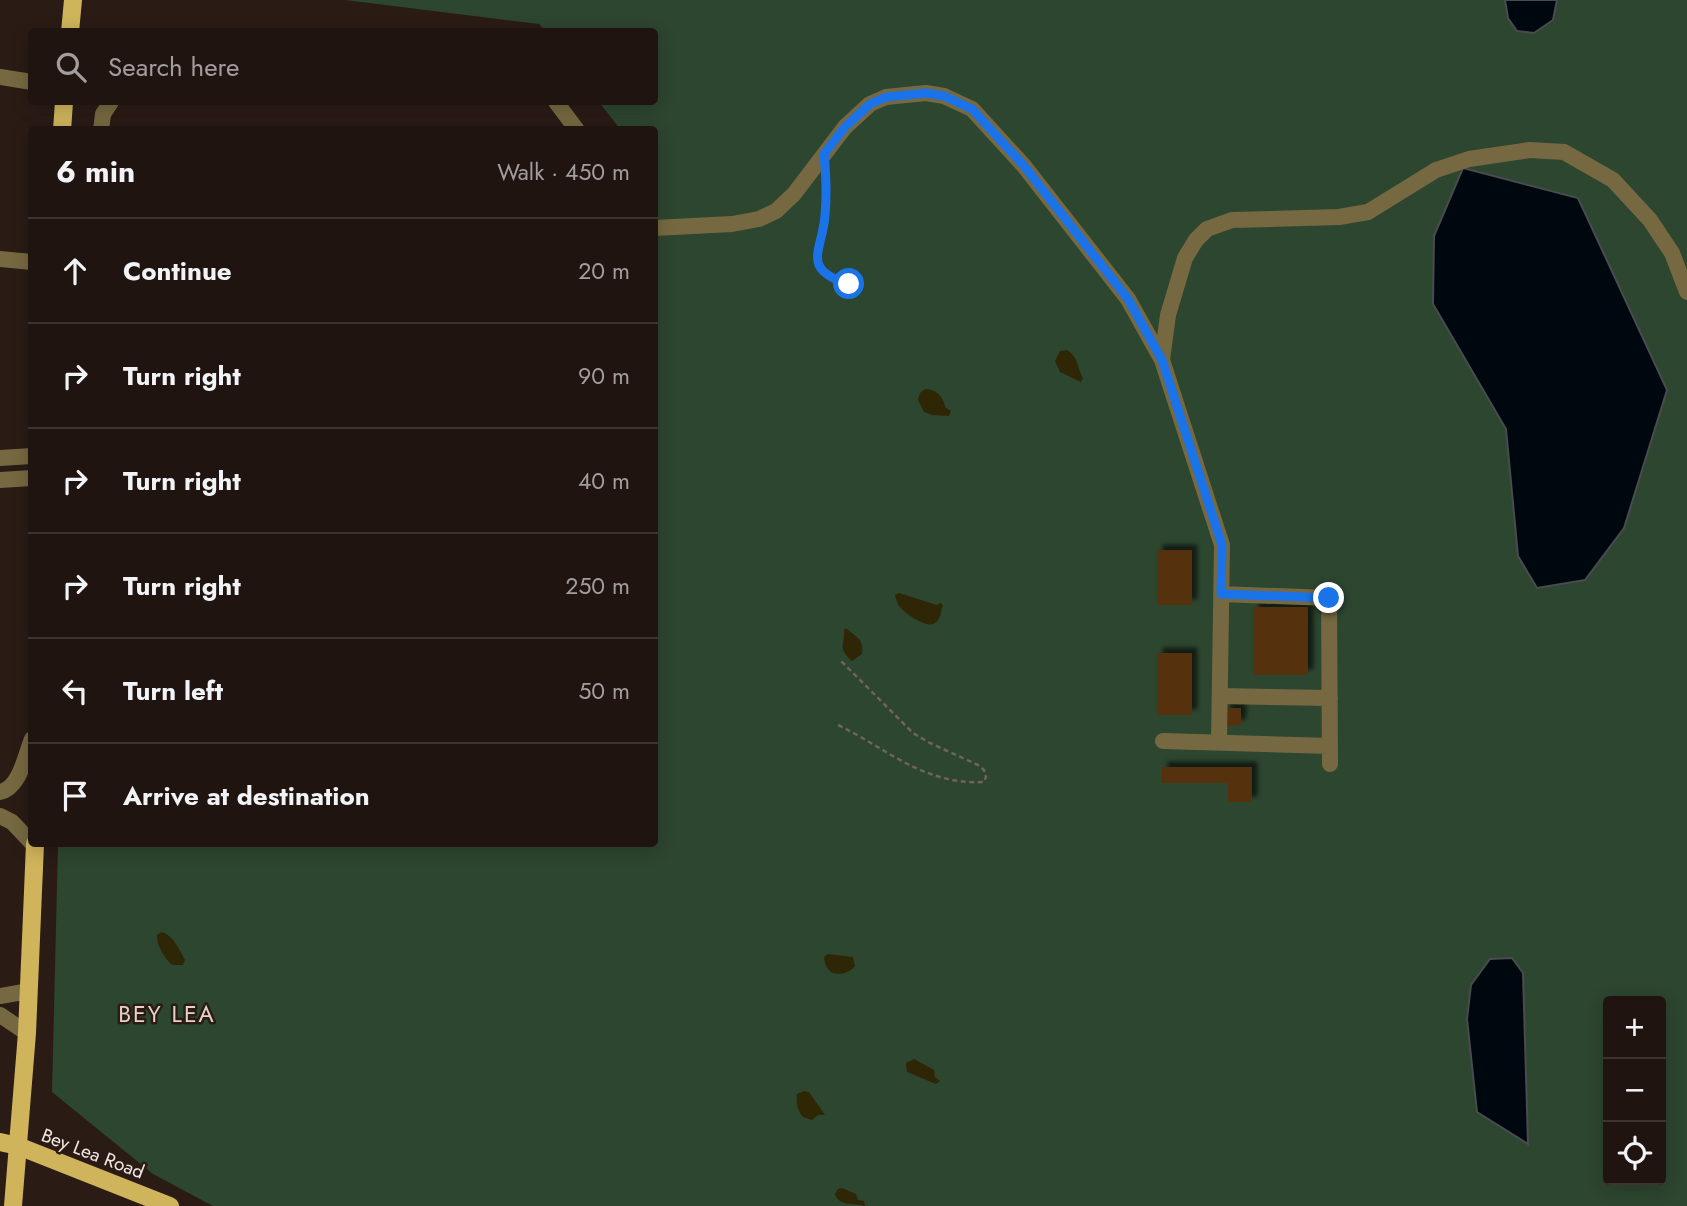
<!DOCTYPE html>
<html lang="en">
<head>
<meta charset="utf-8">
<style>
	:root { --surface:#201410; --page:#281d19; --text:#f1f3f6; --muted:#a29e9f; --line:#3d3330 }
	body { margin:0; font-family:Jost,sans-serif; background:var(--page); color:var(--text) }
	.controls { position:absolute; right:21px; bottom:21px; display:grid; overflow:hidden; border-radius:7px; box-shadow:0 4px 18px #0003 }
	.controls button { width:63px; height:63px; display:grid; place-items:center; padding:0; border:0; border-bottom:2px solid var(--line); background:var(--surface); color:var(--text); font:35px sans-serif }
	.stop { position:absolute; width:21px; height:21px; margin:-16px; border:5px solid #1a73e8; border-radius:50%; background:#fff }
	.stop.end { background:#1a73e8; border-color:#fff; box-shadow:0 2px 7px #0008 }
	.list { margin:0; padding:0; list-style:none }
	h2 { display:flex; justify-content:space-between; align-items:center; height:91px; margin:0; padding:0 28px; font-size:30px }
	h2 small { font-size:23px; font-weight:400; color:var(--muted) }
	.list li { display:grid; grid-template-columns:46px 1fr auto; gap:21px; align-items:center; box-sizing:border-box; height:105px; padding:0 28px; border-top:2px solid var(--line) }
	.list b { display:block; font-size:26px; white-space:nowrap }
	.list em { font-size:23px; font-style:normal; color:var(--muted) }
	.icon { flex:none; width:38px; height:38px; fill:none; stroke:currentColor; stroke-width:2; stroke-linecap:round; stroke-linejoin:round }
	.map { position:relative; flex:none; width:1687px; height:1206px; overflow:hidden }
	.search { position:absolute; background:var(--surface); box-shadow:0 4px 18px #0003; left:28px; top:28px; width:630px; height:77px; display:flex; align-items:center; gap:18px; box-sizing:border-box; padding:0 24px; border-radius:7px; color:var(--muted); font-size:26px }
	.panel { position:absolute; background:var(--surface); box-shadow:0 4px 18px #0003; left:28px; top:126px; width:630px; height:721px; border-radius:7px }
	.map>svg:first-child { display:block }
	.green { fill:#2d4630; fill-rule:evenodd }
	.sand { fill:#2e2605 }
	.water { fill:#00080f; stroke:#494b4f; stroke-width:2 }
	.building { fill:#55300c; filter:url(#shadow) }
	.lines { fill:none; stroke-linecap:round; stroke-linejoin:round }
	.path { stroke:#70635d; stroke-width:2.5; stroke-dasharray:5 3.5; stroke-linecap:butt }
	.minor { stroke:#766941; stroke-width:16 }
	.major { stroke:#cfb45b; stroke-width:18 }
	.route { stroke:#1a73e8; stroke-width:9 }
	.labels { text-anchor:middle; stroke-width:5; stroke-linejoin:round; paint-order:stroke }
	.street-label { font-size:19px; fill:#f3e8e4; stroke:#2a1b15 }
	.quarter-label { font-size:23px; letter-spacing:2px; fill:#e6d2c9; stroke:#2a1b15 }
</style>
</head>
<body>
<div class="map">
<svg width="1687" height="1206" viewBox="0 0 1687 1206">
	<defs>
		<filter id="shadow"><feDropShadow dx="5.5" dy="-5.5" stdDeviation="2" flood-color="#0009"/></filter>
	</defs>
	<rect width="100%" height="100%" fill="#2a1b15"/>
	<path class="green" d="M 345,0 L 1687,0 L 1687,1206 L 213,1206 L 153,1174 L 52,1092 L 58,844 L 654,844 L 654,130 L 620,129 L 599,102 L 654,102 L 654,32 L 545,31 L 539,24 ZM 1608,1001 L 1661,1001 L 1661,1180 L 1608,1180 Z"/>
	<path class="sand" d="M 1067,350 C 1079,358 1077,368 1083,378 L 1081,382 L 1060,372 L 1055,361 L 1060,351 Z
		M 925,389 C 936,389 944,397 945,407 L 951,411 L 949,416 L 932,415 L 924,412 L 918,400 L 920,393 Z
		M 899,593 L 937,605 L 940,603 L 943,605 C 940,611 942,620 933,624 C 925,627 904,613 899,606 C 898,605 895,596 895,595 Z
		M 844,629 L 847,629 C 857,638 864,639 862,654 L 852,661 C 837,647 845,646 844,629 Z
		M 161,932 C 172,934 180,950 185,960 L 183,965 L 172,965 C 165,959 156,944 157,935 Z
		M 828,954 L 853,957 L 855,966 C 850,973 835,978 828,969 C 825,966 825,961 824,957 Z
		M 914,1059 L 934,1070 L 935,1077 L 940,1081 L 936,1084 L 907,1072 L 906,1063 Z
		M 804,1091 L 809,1092 L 825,1115 L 818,1115 L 812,1120 L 803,1117 C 797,1110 796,1103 797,1094 Z
		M 842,1188 L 856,1194 L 858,1200 L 864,1201 L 865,1206 C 854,1203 838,1206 835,1194 L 838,1189 Z"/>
	<path class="water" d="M 1505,0 L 1557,0 L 1553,20 L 1534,33 L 1517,31 L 1508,18 Z
		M 1463,168 L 1578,198 L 1667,390 L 1624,528 L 1585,580 L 1537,588 L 1518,556 L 1506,429 L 1433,304 L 1434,236 Z
		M 1512,958 L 1523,973 L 1528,1144 L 1477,1112 L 1467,1019 L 1471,985 L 1490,959 Z"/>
	<path class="building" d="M 1157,550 L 1192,550 L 1192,605 L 1157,605 Z
		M 1253,607 L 1308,607 L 1308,675 L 1253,675 Z
		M 1157,653 L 1192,653 L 1192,715 L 1157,715 Z
		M 1225,708 L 1241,708 L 1241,725 L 1226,726 Z
		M 1162,767 L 1252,767 L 1252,802 L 1228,802 L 1228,783 L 1162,783 Z"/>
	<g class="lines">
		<path class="path" d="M 826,178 C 827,191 827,205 825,218 C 820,252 802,271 849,284
			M 838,725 C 888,749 923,785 984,782 L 986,777 L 984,770 L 978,765 L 930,743 L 913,733 L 839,659"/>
		<path class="minor" d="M 0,77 L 32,82
			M 556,102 L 577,130
			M 101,130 L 103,114 L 111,102
			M 654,228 L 732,224 L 759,219 L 776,211 L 794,194 L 845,127 L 870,104 L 886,97 L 926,93 L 944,96 L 972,109 L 1024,166 L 1128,299 L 1162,360 L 1222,545 L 1219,742
			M 0,259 L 32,262
			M 1162,360 L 1168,315 L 1185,258 L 1196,240 L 1207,229 L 1232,220 L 1339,217 L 1368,212 L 1436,170 L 1469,159 L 1530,150 L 1564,152 L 1613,180 L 1650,220 L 1672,253 L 1687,292
			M 0,458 L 32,456
			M 0,480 L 32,478
			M 1221,594 L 1329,598 L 1330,764
			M 1220,696 L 1330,698
			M 1163,741 L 1330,746
			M 0,792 C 20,788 25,756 32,739
			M 0,816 L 12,822 L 32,843
			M 0,996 L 29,991
			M 0,1015 L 27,1033"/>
		<path class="major" d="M 70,32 L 73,0
			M 62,130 L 64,102
			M 0,1142 L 18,1146 L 170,1206
			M 13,1206 L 27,1033 L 35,844"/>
	</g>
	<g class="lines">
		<path class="route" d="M 849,284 C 799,269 823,250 825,215 C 827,194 826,174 824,154 L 845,127 L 870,104 L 886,97 L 926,93 L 944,96 L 972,109 L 1024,166 L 1128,299 L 1162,360 L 1222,545 L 1221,594 L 1329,598"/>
	</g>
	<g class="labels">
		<g class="street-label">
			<text transform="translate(93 1153) rotate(21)" y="7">Bey Lea Road</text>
		</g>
		<g class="quarter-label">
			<text x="167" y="1022">BEY LEA</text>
		</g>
	</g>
</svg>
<div class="controls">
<button>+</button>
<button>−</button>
<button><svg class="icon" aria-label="locate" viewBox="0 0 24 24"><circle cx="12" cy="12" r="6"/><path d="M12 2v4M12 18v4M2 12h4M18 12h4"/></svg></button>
</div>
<div class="stop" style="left:849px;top:284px"></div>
<div class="stop end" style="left:1329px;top:598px"></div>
<div class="search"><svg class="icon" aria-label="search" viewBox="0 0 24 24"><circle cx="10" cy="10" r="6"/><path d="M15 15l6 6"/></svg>Search here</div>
<section class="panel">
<h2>6 min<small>Walk · 450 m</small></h2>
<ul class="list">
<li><svg class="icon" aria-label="ahead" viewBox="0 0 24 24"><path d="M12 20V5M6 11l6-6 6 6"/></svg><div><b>Continue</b></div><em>20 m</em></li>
<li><svg class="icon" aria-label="right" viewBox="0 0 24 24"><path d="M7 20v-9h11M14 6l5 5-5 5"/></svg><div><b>Turn right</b></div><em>90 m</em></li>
<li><svg class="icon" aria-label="right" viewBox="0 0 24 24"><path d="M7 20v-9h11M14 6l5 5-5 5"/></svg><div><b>Turn right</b></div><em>40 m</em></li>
<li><svg class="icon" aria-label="right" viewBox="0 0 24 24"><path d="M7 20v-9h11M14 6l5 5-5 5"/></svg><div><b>Turn right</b></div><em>250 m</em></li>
<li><svg class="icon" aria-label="left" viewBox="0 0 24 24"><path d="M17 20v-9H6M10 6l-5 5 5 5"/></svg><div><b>Turn left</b></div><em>50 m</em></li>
<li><svg class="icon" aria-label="arrive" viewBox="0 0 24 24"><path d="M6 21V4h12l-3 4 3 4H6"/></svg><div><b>Arrive at destination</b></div></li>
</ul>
</section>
</div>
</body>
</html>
